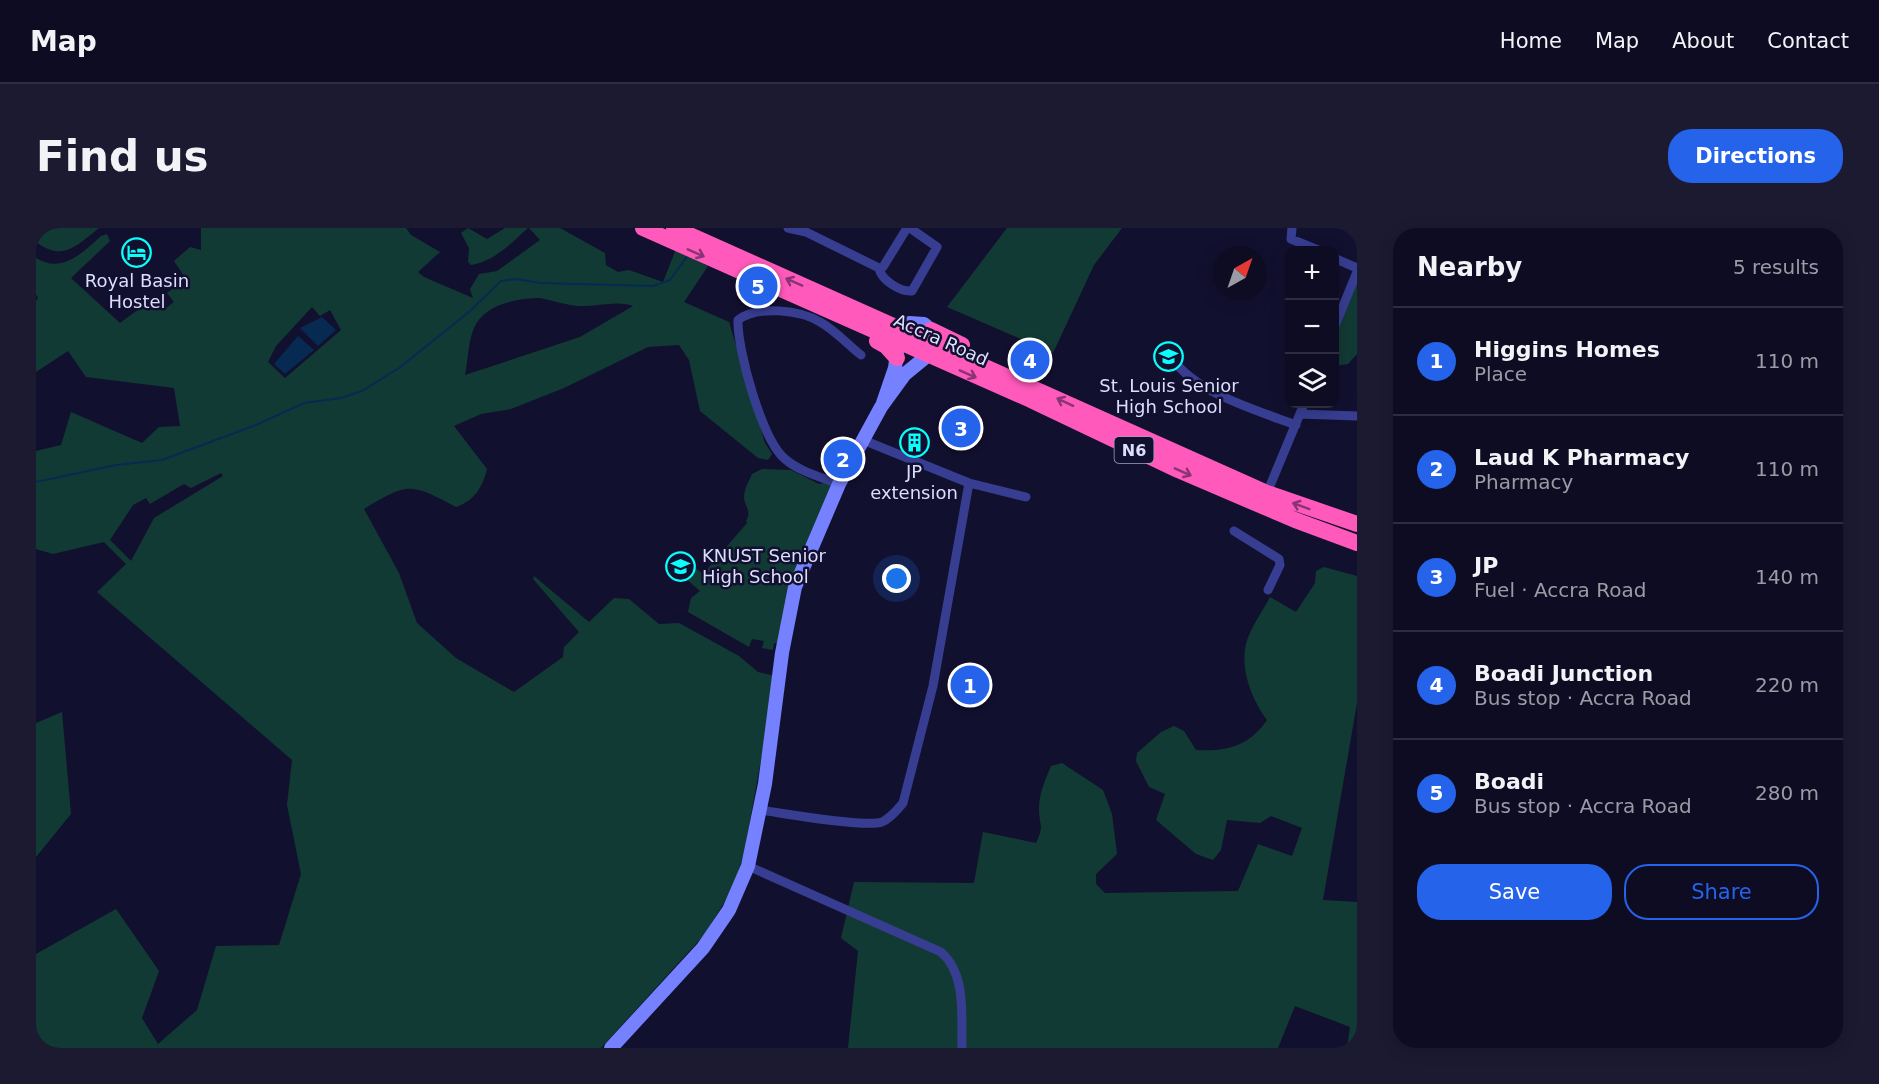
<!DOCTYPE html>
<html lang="en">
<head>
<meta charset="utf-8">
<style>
	:root { --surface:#0e0c23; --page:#1c1a30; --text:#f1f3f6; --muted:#9b9ba6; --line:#2e2c41; --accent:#2563eb }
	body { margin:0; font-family:"DejaVu Sans",sans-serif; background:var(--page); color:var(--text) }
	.controls { position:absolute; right:18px; top:18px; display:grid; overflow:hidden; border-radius:12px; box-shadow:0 3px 15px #0003 }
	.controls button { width:54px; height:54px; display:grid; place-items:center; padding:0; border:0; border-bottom:2px solid var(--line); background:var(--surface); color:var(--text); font:30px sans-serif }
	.compass { position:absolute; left:1177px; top:18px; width:54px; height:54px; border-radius:50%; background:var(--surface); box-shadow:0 3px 15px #0003; rotate:40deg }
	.you { position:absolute; left:861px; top:351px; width:21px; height:21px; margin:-15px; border:4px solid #fff; border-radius:50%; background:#1a73e8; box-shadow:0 0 0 9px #1a73e833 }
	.badge { display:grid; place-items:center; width:39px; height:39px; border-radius:50%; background:var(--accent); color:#fff; font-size:20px; font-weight:700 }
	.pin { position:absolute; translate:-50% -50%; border:3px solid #fff; box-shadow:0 2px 6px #0006 }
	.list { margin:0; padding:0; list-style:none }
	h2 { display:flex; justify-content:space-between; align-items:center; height:78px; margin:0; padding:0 24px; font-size:26px }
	h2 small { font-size:20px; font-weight:400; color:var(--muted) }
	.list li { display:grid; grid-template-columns:39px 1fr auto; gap:18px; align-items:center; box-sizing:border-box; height:108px; padding:0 24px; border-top:2px solid var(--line) }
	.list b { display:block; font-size:22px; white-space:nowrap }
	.list p { margin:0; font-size:20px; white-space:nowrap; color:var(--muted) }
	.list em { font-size:20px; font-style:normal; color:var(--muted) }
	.actions { display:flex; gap:12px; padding:18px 24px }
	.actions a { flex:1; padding:14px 0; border:2px solid var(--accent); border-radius:24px; text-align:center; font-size:21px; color:var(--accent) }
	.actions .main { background:var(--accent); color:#fff }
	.icon { flex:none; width:33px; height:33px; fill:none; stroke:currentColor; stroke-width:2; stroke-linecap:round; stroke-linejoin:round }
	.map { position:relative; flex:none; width:1321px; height:820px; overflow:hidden; border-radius:24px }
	header { display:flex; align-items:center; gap:36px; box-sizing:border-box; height:84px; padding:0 30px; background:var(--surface); border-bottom:2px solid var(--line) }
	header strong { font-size:28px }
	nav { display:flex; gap:33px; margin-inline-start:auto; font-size:21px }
	.intro { display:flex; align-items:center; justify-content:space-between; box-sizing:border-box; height:144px; padding:0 36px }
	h1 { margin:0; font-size:42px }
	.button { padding:15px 27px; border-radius:24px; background:var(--accent); color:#fff; font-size:21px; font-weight:700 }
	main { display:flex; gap:36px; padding:0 36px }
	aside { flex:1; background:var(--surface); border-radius:24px; box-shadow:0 3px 15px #0003 }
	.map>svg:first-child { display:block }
	.green { fill:#123a34; fill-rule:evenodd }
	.water { fill:#062a52 }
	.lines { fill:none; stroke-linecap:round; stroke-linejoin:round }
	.stream { stroke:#062a52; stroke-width:2 }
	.street { stroke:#373e92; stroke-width:9 }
	.secondary { stroke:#7581ff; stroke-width:14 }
	.highway { stroke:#ff59bb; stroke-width:16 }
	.oneway { stroke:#883475 }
	.labels { text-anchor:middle; stroke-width:5; stroke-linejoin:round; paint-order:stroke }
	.shield { fill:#12102f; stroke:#a1a0c1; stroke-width:1.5 }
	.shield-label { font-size:16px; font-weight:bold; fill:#dedeff }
	.poi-label { font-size:18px; fill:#dedeff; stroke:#12102f }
	.street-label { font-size:18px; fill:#dedeff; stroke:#12102f }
</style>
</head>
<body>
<header>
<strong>Map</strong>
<nav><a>Home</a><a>Map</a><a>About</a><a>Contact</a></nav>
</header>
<div class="intro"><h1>Find us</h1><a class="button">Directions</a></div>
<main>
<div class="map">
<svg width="1321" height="820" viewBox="0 0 1321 820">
	<rect width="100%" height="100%" fill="#12102f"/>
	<path class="green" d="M 0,0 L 63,0 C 40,18 27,34 0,14 Z
		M 165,0 L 370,0 L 375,7 L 404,24 L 382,44 L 388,49 L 437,70 L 434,61 L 443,46 L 461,43 L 504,12 L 493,0 L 524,0 L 569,25 L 570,37 L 582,44 L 593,42 L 627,54 L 640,21 L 672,38 L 648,74 L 693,94 L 729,215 L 736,226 L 732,232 L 722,230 L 664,183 L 653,132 L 643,117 L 612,119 L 528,160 L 475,181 L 445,186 L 418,198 L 451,241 C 446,260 439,272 420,279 C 374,255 373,254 328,281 L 363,345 L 381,395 L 420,430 L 478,464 L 527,429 L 528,419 L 543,404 L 497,351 L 498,348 L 553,394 L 578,370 L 593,371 L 623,396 L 643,395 L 703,428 L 722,444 L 740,448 L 708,626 L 696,662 L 668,707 L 565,820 L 0,820 L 0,726 L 80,681 L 123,743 L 106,790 L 122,816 L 161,782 L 180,718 L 243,717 L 265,646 L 251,577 L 256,532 L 61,364 L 90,336 L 68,314 L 17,326 L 0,321 L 0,223 L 25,217 L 35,184 L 106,215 L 123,199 L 144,198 L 138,160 L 50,149 L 32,123 L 0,144 L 0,73 L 2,70 L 0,66 L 0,30 C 25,46 47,25 65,8 L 71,6 L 74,13 L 35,50 L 84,95 L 119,69 L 130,80 L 138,74 L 131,65 L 150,51 L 138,33 L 154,19 L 165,22 ZM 504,70 C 516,72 529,77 542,78 C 560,79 581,72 597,78 L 544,109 L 429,147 C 432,133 432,114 438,100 C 448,76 482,70 504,70 ZM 276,79 L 284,88 L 294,82 L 305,102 L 249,150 L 232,134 L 240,118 ZM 185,245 L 187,248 L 118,290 L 95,333 L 74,312 L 97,277 L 110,270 L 114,276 L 148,256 L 155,260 Z
		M 432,0 L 451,11 L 469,0 L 492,0 C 474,16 459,33 435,37 L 432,34 L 433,20 L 425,5 Z
		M 971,0 L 1086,0 L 1058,37 L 1017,125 L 911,79 Z
		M 1321,51 L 1321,126 L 1312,136 L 1299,138 L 1298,107 Z
		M 726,241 L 755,242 L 783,256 L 792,254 L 798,258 C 768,311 753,356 744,416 L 738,415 L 737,422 L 726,420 L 728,413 L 716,411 L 713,419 L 652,384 L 655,370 L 664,363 L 648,349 L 657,338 L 667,346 L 711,295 L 710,293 C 716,283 709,279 708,270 C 708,261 713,253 716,246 Z
		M 1288,339 L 1321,348 L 1321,475 L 1287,672 L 1321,674 L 1321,820 L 1311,820 L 1314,799 L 1259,778 L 1242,820 L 812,820 L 822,723 L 805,710 L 818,654 L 938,655 L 947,604 L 1000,615 C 1009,596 1003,599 1003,581 C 1003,566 1009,552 1015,538 L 1026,535 L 1067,562 L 1076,586 L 1081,626 L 1060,646 L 1060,656 L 1069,665 L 1202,663 L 1222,616 L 1256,628 L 1266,600 L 1235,588 L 1224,595 L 1191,592 L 1185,622 L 1177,632 L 1160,626 L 1120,592 L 1129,566 L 1113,559 L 1100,533 L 1101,525 L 1125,504 L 1138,498 L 1148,503 L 1160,522 C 1191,524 1213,518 1231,492 C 1216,472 1204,442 1210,416 C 1214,400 1227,383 1234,369 L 1260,384 L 1279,355 L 1280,343 Z
		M 26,484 L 35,586 L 0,629 L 0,495 Z"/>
	<path class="water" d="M 286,89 L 300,102 L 282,118 L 264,100 Z
		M 262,108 L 278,122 L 249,146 L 238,136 Z"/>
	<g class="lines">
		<path class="stream" d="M 0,254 L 80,237 L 126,232 L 220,197 L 268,175 L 305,170 L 326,163 L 363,140 L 433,84 L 465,53 L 480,51 L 504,55 L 617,58 L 634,52 L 653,26"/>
		<path class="street" d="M 752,0 L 770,4 L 843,40
			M 1256,0 L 1255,11 L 1282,22
			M 1298,30 L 1321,40
			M 843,40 C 845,52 864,64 876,63 L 901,19 L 874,0
			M 843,40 L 847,39 L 871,0
			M 1298,100 L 1321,44
			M 1138,132 C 1158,164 1225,184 1260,197
			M 1264,186 L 1321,188
			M 827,212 L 933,255 L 990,269
			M 803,256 C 785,249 764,244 749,231 C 726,212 701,121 702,92 C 722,77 764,82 784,94 C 799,102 812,117 825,127
			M 1231,265 L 1268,176
			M 1198,303 L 1243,331 L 1244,337 L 1232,362
			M 724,582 C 746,585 829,600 846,594 C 855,590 861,582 867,575 L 897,458 L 933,255
			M 712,638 L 905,724 C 931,747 925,788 926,820"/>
		<path class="secondary" d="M 575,820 L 667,720 L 693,682 L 712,638 L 729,556 L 746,425 L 759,359 L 803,256 L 845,179 L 869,146 L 891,128 L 897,116 L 895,102 L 888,96 L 873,95 L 863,108 L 859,140 L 847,175"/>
		<path class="highway" d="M 607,0 L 995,172 L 1142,242 L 1259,292 L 1321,315
			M 638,0 L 1231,265 L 1321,296
			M 895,102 L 926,117
			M 841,113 L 850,118 L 861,130"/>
	</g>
	<defs><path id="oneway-shaft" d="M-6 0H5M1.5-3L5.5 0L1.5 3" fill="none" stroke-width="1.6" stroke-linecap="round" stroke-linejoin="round" transform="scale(1.5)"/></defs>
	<g class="oneway">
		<use href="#oneway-shaft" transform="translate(660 25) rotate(24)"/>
		<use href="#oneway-shaft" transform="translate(758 54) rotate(-156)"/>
		<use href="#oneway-shaft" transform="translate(932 146) rotate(24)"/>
		<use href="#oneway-shaft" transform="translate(1029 174) rotate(-155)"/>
		<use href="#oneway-shaft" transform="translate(1147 244) rotate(24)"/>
		<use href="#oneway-shaft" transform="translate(1265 278) rotate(-160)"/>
	</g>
	<defs>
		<symbol id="hotel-ring" viewBox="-11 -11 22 22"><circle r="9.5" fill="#12102f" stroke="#0afffc" stroke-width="1.5"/><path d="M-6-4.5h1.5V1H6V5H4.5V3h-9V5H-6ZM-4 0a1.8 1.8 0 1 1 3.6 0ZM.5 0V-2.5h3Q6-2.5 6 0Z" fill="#0afffc"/></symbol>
		<symbol id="school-ring" viewBox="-11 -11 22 22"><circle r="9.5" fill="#12102f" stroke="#0afffc" stroke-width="1.5"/><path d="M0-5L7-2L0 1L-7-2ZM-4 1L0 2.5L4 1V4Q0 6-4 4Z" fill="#0afffc"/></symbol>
		<symbol id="building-ring" viewBox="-11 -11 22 22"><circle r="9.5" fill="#12102f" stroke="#0afffc" stroke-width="1.5"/><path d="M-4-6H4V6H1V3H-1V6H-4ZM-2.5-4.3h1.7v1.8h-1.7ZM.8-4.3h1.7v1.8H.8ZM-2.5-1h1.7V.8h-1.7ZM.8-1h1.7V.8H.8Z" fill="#0afffc"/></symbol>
	</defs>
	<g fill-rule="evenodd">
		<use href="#hotel-ring" x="84" y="8" width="33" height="33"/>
		<use href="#school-ring" x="1116" y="112" width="33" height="33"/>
		<use href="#building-ring" x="862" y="198" width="33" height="33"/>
		<use href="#school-ring" x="628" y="322" width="33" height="33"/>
	</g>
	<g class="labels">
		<rect class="shield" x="1078.5" y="209" width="39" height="26" rx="4.5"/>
		<g class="shield-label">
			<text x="1098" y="228">N6</text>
		</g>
		<g class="poi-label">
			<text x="101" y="59">Royal Basin<tspan x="101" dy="21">Hostel</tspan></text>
			<text x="1133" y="164">St. Louis Senior<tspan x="1133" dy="21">High School</tspan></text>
			<text x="878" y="250">JP<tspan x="878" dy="21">extension</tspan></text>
			<text x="666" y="334" text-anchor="start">KNUST Senior<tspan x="666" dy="21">High School</tspan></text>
		</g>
		<g class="street-label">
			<text transform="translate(905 112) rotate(24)" y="6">Accra Road</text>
		</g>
	</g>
</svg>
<div class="controls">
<button>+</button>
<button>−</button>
<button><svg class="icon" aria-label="layers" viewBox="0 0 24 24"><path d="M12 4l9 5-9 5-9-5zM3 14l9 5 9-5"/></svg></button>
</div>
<svg class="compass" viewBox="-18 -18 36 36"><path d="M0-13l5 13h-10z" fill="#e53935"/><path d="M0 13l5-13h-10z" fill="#9b9ba6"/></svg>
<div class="you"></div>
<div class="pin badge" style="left:934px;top:457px">1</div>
<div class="pin badge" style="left:807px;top:231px">2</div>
<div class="pin badge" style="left:925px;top:200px">3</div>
<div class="pin badge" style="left:994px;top:132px">4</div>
<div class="pin badge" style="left:722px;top:58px">5</div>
</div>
<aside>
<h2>Nearby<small>5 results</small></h2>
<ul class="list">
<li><span class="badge">1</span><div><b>Higgins Homes</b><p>Place</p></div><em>110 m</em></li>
<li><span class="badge">2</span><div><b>Laud K Pharmacy</b><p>Pharmacy</p></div><em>110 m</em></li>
<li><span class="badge">3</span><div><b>JP</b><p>Fuel · Accra Road</p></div><em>140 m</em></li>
<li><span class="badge">4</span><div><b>Boadi Junction</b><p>Bus stop · Accra Road</p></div><em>220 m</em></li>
<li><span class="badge">5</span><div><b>Boadi</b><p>Bus stop · Accra Road</p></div><em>280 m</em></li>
</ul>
<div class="actions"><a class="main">Save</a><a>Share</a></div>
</aside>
</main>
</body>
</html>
